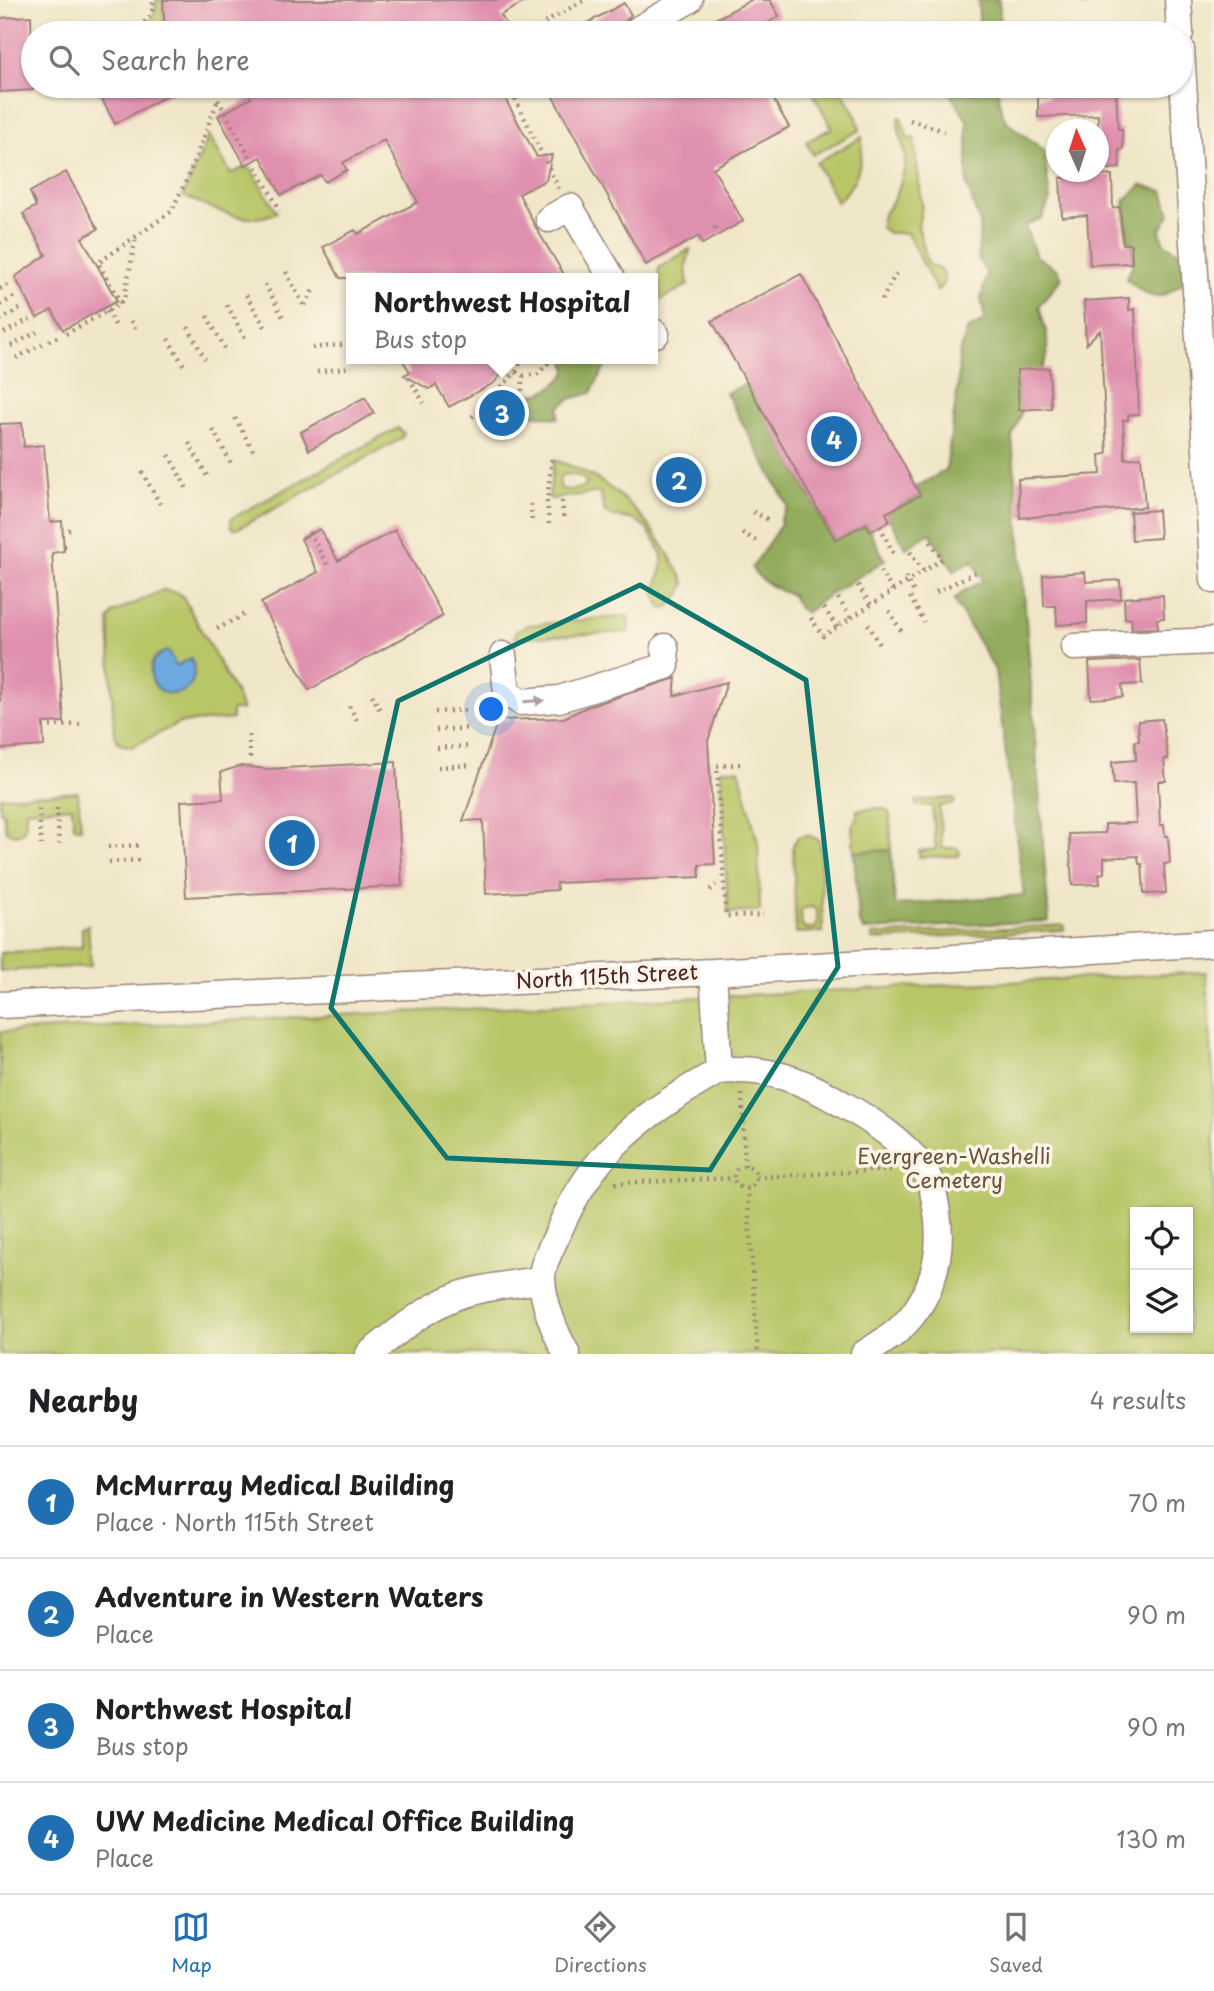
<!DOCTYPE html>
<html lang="en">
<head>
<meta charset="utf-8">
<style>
	:root { --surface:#fff; --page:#f2f2f2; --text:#202124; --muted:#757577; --line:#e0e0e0; --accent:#1f6fb2 }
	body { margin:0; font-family:"Playpen Sans",sans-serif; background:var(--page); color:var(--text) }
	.controls { position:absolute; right:21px; bottom:21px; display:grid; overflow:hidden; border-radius:0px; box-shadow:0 2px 5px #0004 }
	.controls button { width:63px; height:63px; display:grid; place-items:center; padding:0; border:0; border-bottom:2px solid var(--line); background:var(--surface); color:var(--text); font:35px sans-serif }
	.compass { position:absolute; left:1046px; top:119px; width:63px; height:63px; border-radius:50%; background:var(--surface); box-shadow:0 2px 5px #0004; rotate:357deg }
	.you { position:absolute; left:492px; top:710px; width:24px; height:24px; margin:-18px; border:5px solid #fff; border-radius:50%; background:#1a73e8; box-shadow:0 0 0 10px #1a73e833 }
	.badge { display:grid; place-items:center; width:46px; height:46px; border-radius:50%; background:var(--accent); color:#fff; font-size:23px; font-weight:700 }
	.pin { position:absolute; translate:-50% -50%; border:4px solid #fff; box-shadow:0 2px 7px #0006 }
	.popup { position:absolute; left:346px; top:273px; width:312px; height:91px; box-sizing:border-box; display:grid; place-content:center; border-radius:0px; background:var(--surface); filter:drop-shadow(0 2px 5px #0005); font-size:23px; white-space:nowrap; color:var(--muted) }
	.popup b { font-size:26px; color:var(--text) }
	.popup::after { content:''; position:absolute; left:50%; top:100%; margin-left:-14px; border:14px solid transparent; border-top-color:var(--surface) }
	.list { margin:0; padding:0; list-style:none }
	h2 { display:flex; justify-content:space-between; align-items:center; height:91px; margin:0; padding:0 28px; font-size:30px }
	h2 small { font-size:23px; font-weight:400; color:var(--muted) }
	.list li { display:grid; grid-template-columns:46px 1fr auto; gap:21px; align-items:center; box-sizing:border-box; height:112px; padding:0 28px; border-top:2px solid var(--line) }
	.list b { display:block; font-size:26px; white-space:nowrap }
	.list p { margin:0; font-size:23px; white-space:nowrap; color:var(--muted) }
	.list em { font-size:23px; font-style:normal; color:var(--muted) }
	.icon { flex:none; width:38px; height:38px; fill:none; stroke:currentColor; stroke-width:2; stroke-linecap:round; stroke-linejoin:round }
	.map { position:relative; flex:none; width:1214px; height:1354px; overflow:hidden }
	.search { position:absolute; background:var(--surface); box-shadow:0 2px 5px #0004; left:21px; right:21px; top:21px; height:77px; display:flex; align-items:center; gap:18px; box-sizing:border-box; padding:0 24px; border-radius:38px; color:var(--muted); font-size:26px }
	.sheet { height:539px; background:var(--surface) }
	nav { display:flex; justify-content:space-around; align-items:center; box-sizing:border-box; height:98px; border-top:2px solid var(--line); background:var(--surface); font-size:19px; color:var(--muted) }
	nav a { display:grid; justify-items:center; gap:4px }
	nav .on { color:var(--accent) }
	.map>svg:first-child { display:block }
	.green { fill:#b8c668; stroke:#81724a; stroke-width:2; fill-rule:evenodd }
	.forest { fill:#92ab5c; stroke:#6e6544; stroke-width:2 }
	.water { fill:#6eaadf; stroke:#5c6485; stroke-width:2 }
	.building { fill:#e090af }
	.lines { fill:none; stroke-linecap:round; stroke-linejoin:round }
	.minor-casing { stroke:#9d827a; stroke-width:29 }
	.path { stroke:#9d827a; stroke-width:4.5; stroke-dasharray:2 5; stroke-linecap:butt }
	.minor { stroke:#fff; stroke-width:26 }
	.oneway { fill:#ae9aa0 }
	.marked { fill:none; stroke:#0f766e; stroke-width:5; stroke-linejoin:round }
	.labels { text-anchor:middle; stroke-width:7; stroke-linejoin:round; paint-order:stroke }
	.street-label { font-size:21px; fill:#4a1f2b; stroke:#fcf5e5 }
	.park-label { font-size:21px; fill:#6b513d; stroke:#fcf5e5 }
</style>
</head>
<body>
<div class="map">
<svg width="1214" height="1354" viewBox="0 0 1214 1354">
	<rect width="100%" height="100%" fill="#fcf5e5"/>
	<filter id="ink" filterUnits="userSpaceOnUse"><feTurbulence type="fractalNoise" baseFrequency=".0143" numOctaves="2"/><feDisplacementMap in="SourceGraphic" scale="14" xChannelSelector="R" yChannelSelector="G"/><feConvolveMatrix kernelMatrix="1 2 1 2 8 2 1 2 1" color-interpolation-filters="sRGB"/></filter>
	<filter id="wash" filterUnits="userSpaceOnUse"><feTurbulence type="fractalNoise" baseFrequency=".00686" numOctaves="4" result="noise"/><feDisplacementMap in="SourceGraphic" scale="28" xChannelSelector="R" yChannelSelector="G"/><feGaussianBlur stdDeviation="1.57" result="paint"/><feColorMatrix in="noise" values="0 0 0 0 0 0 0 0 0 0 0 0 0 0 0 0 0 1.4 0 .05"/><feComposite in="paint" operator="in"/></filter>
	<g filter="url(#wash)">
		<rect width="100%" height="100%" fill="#f0e6c8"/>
		<path class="green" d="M 156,0 L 163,0 L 164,24 L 148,33 L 132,33 C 147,25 157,19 156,0 Z
			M 809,86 L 839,86 L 857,118 L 860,130 L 813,155 L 806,142 L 832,128 Z
			M 899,117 L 901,117 L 908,139 L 914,138 L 922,206 L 918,226 L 928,264 L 944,272 L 944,283 L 937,291 L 907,233 L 888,233 L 881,227 C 880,214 889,209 895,197 C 899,188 903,176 905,165 C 908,149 895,131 899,117 Z
			M 209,135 L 231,174 L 245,167 L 251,169 L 277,212 C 245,228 213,208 183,196 Z
			M 862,137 C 863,163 857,185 837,202 L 816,163 Z
			M 690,249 L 686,267 L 688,285 L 653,304 L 653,300 L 660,293 L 658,272 L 660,267 Z
			M 398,428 L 404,434 L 401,439 L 239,528 L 234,529 L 231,526 L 231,519 L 236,516 Z
			M 554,460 C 618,479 655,526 685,583 C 681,595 675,606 662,609 L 655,594 C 659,568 671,563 652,537 C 648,531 644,525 637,521 C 627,516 616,520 605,513 L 600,492 L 551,499 L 549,497 ZM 566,474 L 579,476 L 587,482 L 585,487 L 572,490 L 561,489 L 559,480 L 561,476 Z
			M 163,590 L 178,593 L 183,597 L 236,694 L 242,710 L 232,710 L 232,719 L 179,723 L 132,747 L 120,744 L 114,735 L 109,620 L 113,613 Z
			M 628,616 L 629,632 L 514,638 L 516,631 L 529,625 Z
			M 721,769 L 739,769 L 758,843 L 760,911 L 728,913 Z
			M 78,792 L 81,828 L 74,827 L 72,807 L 26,810 C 26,824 27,842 6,831 L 3,812 L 0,812 L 0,797 Z
			M 952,798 L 955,800 L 953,804 L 939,806 L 942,848 L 957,848 L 960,853 L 959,856 L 919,857 L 919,851 L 936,849 L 932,806 L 916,805 L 916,801 Z
			M 878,808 L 887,810 L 890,814 L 891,850 L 854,852 L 852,826 L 857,820 L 857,810 Z
			M 808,835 L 819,840 L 820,845 L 823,932 L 796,933 L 793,845 L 798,837 ZM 812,907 L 817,910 L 817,925 L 815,928 L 805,929 L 802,926 L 801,911 L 804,908 Z
			M 88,925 L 91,966 L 0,971 L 0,953 L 82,947 L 82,928 Z
			M 1064,925 L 1064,930 L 872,940 L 872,935 Z
			M 1206,972 L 1214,1089 L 1214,1354 L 0,1354 L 0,1032 ZM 1135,1212 L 1188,1212 L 1188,1328 L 1135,1328 Z"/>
		<path class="forest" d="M 978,0 L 999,0 L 1001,25 L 997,33 L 980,33 Z
			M 951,86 L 998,86 C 999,131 1016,125 1044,151 L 1050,200 L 1042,218 L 1025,226 L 1036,256 L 1058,270 L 1062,278 L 1039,306 C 1049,341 1057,364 1022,388 L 1021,414 L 1012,437 L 1049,921 L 864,930 L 859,922 L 854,852 L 891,850 L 895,905 L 1024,895 L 995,670 L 954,600 L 964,591 L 983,581 L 973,561 L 954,571 L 930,533 L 906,548 L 886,513 L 920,495 L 916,487 L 946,470 L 958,386 L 959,355 L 967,330 L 985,320 L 981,298 L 987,274 L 978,259 L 980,224 L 967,185 L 967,120 L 948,90 Z
			M 1141,185 L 1163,191 L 1170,214 L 1160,231 L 1164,243 L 1185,256 L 1183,283 C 1155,303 1152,300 1126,279 L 1133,265 L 1133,244 L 1127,240 L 1124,201 Z
			M 565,359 L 609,359 L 591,393 L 570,399 L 559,407 L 558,418 L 523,413 L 523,396 C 543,394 555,388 567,372 Z
			M 748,383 L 834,540 L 866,524 L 885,560 L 822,600 L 806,613 L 799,608 L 792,595 C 779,591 759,581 752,568 L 781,524 L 780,520 L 788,506 L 726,393 Z"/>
		<path class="water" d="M 168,651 L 176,666 L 191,658 C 208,701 148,706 151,669 C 152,658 158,654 168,651 Z"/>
		<g id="blocks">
			<path class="building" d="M 163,0 L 528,0 L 501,15 L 511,33 L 165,33 Z
				M 751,0 L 770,0 L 779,16 L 768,23 L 774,33 L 690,33 Z
				M 624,3 L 631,15 L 625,22 L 624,33 L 569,33 Z
				M 31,16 L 33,90 L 0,92 L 0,18 Z
				M 95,86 L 184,86 L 115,124 Z
				M 244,86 L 498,86 L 537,157 L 552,155 L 546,180 L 519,194 L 535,226 L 566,278 L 340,278 L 323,247 L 355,230 L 358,234 L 418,202 L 384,140 L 343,163 L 347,170 L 325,182 L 321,175 L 281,195 L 261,157 L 245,165 L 218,116 L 251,98 Z
				M 547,86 L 766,86 L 789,127 L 713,168 L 743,221 L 702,244 L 699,236 L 646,265 Z
				M 1049,86 L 1095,86 L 1095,90 L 1116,89 L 1118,129 L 1122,129 L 1123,149 L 1119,150 L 1120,168 L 1098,170 L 1098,115 L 1038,117 L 1038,97 L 1049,97 Z
				M 66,172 L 98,229 L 82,238 L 117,301 L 63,330 L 52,310 L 37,318 L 15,277 L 46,255 L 23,214 L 36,206 L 30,192 Z
				M 1112,175 L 1113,208 L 1120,207 L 1123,244 L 1131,244 L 1132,263 L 1090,265 L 1087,215 L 1062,217 L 1060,178 Z
				M 801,274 L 920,495 L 886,513 L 890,521 L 870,531 L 866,524 L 835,540 L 712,321 Z
				M 1129,298 L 1129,310 L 1135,309 L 1139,414 L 1128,415 L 1128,420 L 1123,420 L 1125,459 L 1141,457 L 1145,507 L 1020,518 L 1018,479 L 1101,474 L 1100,455 L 1107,454 L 1100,330 L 1086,344 L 1084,301 Z
				M 402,359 L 514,359 L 494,383 L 449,407 L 436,385 L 429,389 L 404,375 L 410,372 Z
				M 1049,368 L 1051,408 L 1019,410 L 1017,370 Z
				M 365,397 L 374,413 L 309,450 L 301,432 Z
				M 22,423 L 24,447 L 44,445 L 50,522 L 62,521 L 64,551 L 52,553 L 64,722 L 43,723 L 44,746 L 0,749 L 0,424 Z
				M 1158,510 L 1160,538 L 1132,540 L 1130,512 Z
				M 320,529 L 338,561 L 395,530 L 443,616 L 309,690 L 261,603 L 318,572 L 301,539 Z
				M 1085,572 L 1086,582 L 1120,580 L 1121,599 L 1087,601 L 1087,623 L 1057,625 L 1056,606 L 1044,606 L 1043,575 Z
				M 1163,595 L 1164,618 L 1157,619 L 1158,628 L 1132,629 L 1131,618 L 1125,619 L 1124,598 Z
				M 1140,660 L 1142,684 L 1122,685 L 1123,697 L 1091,699 L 1089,662 Z
				M 676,678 L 674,696 L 727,682 L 708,741 L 715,864 L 699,865 L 700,877 L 556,883 L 557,890 L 486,894 L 483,820 L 463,821 L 498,720 L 564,718 L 587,707 Z
				M 1162,719 L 1168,759 L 1164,759 L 1166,781 L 1158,781 L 1160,825 L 1164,825 L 1165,836 L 1168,836 L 1170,863 L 1164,864 L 1166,893 L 1144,894 L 1142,864 L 1139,864 L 1138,856 L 1104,858 L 1104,873 L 1099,874 L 1100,884 L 1072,885 L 1069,834 L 1105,833 L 1105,824 L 1136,823 L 1134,783 L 1114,784 L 1112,762 L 1136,760 L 1135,741 L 1139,741 L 1138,721 Z
				M 396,762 L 402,886 L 186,897 L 181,801 L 223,799 L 221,772 L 241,766 L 267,769 Z"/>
		</g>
	</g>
	<g filter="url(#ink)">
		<use href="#blocks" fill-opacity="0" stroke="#9d827a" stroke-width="2"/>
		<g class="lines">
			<defs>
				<path id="minor" d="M 1178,0 L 1180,33
					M 639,29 L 689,0
					M 1181,49 L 1214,580
					M 549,219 L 570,207 L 612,278
					M 652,331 L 656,334
					M 1074,647 L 1214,641
					M 503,655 L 507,693 L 521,702 L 559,699 L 666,666 L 665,647
					M 713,972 L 719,1071 C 767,1066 803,1080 844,1105 C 870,1119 906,1144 923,1168 C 932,1181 935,1198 937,1213 C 944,1257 930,1304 895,1333 C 885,1341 874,1347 864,1354
					M 0,1005 L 713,972 L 1214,943
					M 369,1354 C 399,1331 429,1304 466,1293 C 491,1286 517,1283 542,1280
					M 567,1354 C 555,1333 543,1303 542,1278 C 542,1263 552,1247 558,1233 C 592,1150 643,1114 719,1071"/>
			</defs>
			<use href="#minor" class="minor-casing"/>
			<path class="path" d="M 1086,0 L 1086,2
				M 772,24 L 777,33
				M 126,33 C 142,24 154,20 153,0
				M 535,33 L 545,23 L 584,0
				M 91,86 L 97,97
				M 509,86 L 559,189
				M 218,100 L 280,210
				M 910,120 L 944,131
				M 715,227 L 717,232
				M 286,272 L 304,306
				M 265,284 L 283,317
				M 0,289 L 10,284
				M 246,295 L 265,327
				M 882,300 L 897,271
				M 121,303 L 98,263 L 171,212 L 189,175 L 218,100
				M 121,303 L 124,299 L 136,237
				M 0,305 L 17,295
				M 227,305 L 245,338
				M 305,305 L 314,288
				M 107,311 L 117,328
				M 207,316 L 225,348
				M 0,320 L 23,307
				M 131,321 L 136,331
				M 188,327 L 205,359
				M 4,333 L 30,319
				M 66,334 L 118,305
				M 168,339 L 186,369
				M 49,341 L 61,335
				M 11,346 L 37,332
				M 312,348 L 348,344
				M 16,358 L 43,344
				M 317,372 L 352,367
				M 516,372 L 523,376 L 520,418
				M 523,376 L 538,374 L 548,363 L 548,359
				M 409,378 L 424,403
				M 472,417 L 516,372 L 522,359
				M 235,418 L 254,452
				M 213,430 L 232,465
				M 189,443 L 208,478
				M 169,455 L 187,489
				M 142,472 L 160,504
				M 562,501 L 564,522
				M 531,504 L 532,525
				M 753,512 L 771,521
				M 549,524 L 547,502 L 552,457
				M 880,526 L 894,555
				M 68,530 L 74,529
				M 309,532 L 328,566
				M 742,533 L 759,542
				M 64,546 L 69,545
				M 910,552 L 923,571
				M 880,571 L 893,591
				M 905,577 L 915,594
				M 858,585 L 871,605
				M 936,592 L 978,571
				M 910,597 L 924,622
				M 838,598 L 851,618
				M 824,608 L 837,627
				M 889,611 L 903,634
				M 811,618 L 823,636 L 942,559 L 929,539
				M 868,624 L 881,646
				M 217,629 L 245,614
				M 372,695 L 381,712
				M 349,706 L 359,724
				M 435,712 L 470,710
				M 43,727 L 80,724
				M 436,730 L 470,728
				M 249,735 L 250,758
				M 437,748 L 472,746
				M 740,764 L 717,766 L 726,916 L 763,915
				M 438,767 L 473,765
				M 57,808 L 59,844
				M 39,809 L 41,845
				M 108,847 L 141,845
				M 109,862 L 142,860
				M 710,890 L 716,885
				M 742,1094 L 745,1167
				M734 1177a11 11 0 1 1 22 0a11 11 0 1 1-22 0Z
				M 756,1177 L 892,1170
				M 615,1183 L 734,1178
				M 747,1188 L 758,1354"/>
			<use href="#minor" class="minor"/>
		</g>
		<defs><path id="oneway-solid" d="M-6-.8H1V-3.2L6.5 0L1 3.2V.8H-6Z" transform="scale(1.75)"/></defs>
		<use class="oneway" href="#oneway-solid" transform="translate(534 701) rotate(-4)"/>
	</g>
	<path class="marked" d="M 640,585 L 806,680 L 838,967 L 710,1170 L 447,1158 L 331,1008 L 398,701 Z"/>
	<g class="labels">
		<g class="street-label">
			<text transform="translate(607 977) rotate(-3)" y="7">North 115th Street</text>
		</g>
		<g class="park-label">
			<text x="954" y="1164">Evergreen-Washelli<tspan x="954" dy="24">Cemetery</tspan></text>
		</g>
	</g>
</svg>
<div class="controls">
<button><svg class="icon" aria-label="locate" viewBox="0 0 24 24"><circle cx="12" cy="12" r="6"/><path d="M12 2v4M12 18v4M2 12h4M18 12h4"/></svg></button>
<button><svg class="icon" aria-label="layers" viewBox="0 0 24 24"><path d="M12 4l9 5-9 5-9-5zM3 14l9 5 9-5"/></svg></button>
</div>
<svg class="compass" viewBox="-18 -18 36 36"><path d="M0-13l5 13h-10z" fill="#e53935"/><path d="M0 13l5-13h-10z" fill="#757577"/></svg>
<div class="you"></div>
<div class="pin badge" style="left:292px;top:843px">1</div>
<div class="pin badge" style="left:679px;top:480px">2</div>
<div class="pin badge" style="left:502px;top:413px">3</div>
<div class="popup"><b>Northwest Hospital</b>Bus stop</div>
<div class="pin badge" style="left:834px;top:439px">4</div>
<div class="search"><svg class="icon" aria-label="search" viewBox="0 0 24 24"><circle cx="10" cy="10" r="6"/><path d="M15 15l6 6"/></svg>Search here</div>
</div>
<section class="sheet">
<h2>Nearby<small>4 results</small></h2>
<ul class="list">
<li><span class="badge">1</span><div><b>McMurray Medical Building</b><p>Place · North 115th Street</p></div><em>70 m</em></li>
<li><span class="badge">2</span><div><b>Adventure in Western Waters</b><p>Place</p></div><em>90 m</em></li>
<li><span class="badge">3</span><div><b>Northwest Hospital</b><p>Bus stop</p></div><em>90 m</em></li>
<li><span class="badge">4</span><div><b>UW Medicine Medical Office Building</b><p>Place</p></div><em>130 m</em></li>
</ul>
</section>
<nav>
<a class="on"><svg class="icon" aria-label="map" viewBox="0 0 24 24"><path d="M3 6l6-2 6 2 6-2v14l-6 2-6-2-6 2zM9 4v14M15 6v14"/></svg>Map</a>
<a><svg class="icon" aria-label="directions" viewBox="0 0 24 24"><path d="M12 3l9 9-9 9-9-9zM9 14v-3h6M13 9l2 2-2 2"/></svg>Directions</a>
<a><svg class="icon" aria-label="saved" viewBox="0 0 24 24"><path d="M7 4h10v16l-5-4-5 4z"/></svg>Saved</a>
</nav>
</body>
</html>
